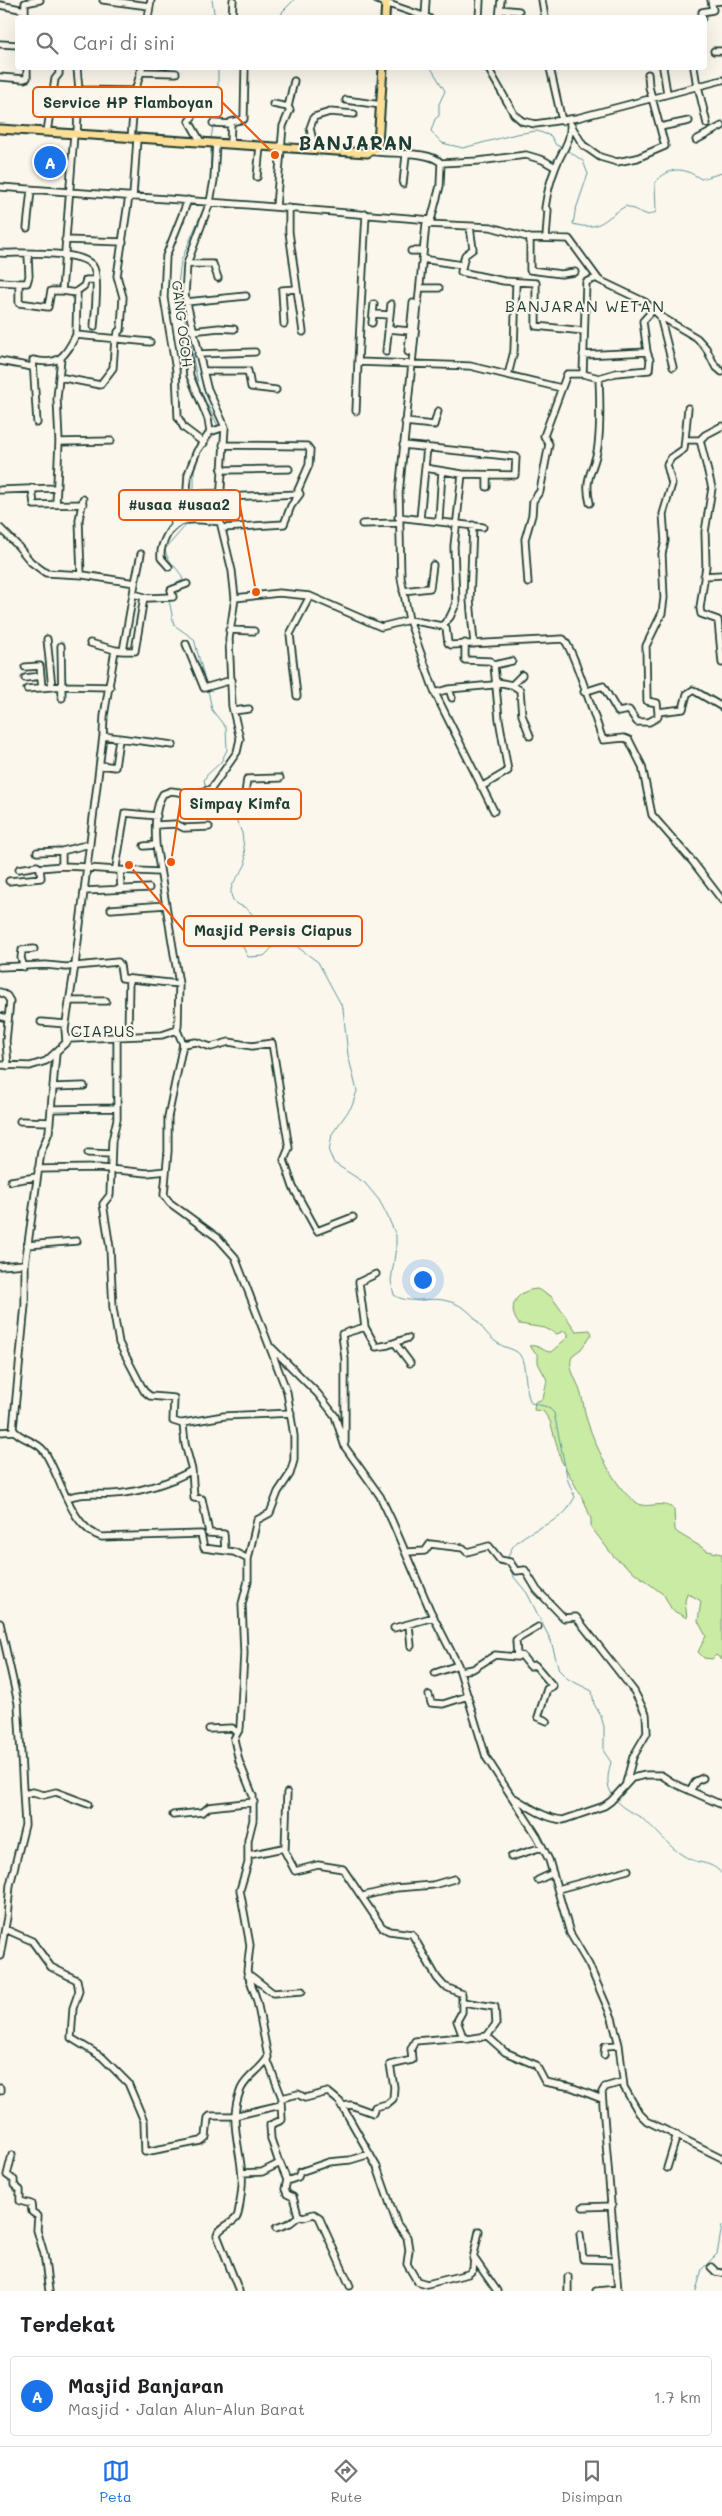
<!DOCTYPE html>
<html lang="id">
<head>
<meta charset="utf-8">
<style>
	:root { --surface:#fff; --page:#f6f6f6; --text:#202124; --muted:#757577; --line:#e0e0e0; --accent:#1a73e8 }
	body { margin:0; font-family:Mali,sans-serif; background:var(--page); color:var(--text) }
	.you { position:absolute; left:422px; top:1279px; width:18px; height:18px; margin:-12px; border:4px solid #fff; border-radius:50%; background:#1a73e8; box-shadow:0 0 0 8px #1a73e833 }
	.badge { display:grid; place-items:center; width:32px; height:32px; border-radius:50%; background:var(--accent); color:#fff; font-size:16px; font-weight:700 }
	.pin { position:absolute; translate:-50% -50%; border:2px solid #fff; box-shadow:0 1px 5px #0006 }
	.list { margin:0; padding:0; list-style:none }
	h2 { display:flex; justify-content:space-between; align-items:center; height:65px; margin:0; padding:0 20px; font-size:21px }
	h2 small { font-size:16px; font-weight:400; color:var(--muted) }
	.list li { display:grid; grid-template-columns:32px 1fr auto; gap:15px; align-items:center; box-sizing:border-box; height:80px; margin:0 10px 10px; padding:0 10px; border:1px solid var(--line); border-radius:5px }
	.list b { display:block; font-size:19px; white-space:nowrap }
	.list p { margin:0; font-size:16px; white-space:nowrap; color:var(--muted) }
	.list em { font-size:16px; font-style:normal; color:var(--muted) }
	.icon { flex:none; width:28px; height:28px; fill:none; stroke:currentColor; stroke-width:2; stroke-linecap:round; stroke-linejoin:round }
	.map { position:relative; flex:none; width:722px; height:2291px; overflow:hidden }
	.search { position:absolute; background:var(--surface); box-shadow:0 5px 20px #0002; left:15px; right:15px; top:15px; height:55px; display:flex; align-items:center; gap:12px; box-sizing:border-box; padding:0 18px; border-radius:5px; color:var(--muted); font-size:19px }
	.sheet { height:155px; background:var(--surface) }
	nav { display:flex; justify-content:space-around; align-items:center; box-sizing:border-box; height:70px; border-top:1px solid var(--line); background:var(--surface); font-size:14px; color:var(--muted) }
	nav a { display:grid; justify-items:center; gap:2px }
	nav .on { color:var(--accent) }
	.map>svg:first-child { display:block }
	.green { fill:#caeba3; stroke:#74946c }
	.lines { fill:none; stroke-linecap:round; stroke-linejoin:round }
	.stream { stroke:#5e97a0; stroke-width:1 }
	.minor-casing { stroke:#1f3d34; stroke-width:9 }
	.major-casing { stroke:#1f3d34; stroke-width:11 }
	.minor { stroke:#fbf7ec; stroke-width:5.5 }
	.major { stroke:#fdde96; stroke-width:7 }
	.labels { text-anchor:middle; stroke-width:4; stroke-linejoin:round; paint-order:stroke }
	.street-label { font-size:14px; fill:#1f3d34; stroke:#fbf7ec }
	.quarter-label { font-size:16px; letter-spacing:1px; fill:#1f3d34; stroke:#fbf7ec }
	.district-label { font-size:19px; font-weight:bold; letter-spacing:1px; fill:#1f3d34; stroke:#fbf7ec }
	.leader { fill:none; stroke:#e8590c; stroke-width:2 }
	.callout-dot { fill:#e8590c; stroke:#fbf7ec; stroke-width:2 }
	.callout { fill:#fbf7ec; stroke:#e8590c; stroke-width:2 }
	.callout-label { font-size:15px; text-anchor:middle; font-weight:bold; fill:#1f3d34 }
</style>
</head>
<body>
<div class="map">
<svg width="722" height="2291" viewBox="0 0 722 2291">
	<rect width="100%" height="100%" fill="#fbf7ec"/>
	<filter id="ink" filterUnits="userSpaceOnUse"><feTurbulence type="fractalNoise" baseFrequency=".02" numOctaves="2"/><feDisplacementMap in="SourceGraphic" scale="10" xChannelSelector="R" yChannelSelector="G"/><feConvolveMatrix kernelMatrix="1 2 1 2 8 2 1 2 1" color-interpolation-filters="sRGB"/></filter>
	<g filter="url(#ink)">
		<path class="green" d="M 537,1289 L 551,1296 L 576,1331 L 590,1330 L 592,1334 L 581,1349 L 573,1355 C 566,1367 577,1379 580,1391 C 583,1399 584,1409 586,1417 C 593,1441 615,1490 637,1503 C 648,1510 660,1499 674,1509 L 675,1530 L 678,1533 L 708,1551 L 722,1554 L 722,1660 L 716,1655 L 712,1659 L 704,1658 L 698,1652 L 706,1636 L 698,1621 L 701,1601 L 687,1593 L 685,1601 L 687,1618 L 672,1610 L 664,1595 L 614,1557 L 591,1527 L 591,1519 L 585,1503 L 561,1460 L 550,1421 L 543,1411 L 534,1410 L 535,1402 L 543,1399 L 547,1380 L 538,1363 L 538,1355 L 529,1346 C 539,1344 543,1352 551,1352 L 568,1337 L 568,1333 L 564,1331 L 557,1334 L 545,1328 L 519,1324 C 506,1308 516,1290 537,1289 Z"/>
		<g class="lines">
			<path class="stream" d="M 212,0 L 215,18
				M 282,18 L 282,12 L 294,0
				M 431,68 L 445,91 L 439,104 L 439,116 L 435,119 L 431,131 L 442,143 L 463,148 L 516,134 L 537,131 L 551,136 L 556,145 L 561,147
				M 215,120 L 218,107 L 218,68
				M 211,139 L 213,126
				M 567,150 L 583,161 L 588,174 L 575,212 L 573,224 C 601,232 604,218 626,206 L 648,215 L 656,212 L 655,182 C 671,166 683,167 701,179 L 722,173
				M 210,187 L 211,146
				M 205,205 L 181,261 L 178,285 L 199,388 L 218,426
				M 198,456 L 205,444
				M 190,517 L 194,495 L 194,466
				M 168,594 L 169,587 L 183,580 C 179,567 167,563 165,549 L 188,523
				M 169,600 L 174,625 L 194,639 L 206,684
				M 206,788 L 204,780 L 207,775 L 221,762 L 227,750 L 226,728 L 212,710 L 208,690
				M 208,792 L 235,817 L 242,833 L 246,863 C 241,877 223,886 235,903 L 246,908 L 258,920 L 256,928 L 242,945 L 248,957 L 264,956 L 276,944 L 296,946 L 318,962 L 343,1008 L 348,1055 L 357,1091 L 352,1106 L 332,1134 L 329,1152 L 334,1163 L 365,1183 L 379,1200 L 386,1213 L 396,1235 L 396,1247 L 391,1281 L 394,1295 C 409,1305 427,1297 443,1300 C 478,1307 476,1329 499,1344 C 505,1348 516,1349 520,1355 C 527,1365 524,1389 531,1403 L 548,1407 L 554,1413 L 568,1481 L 575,1497 C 572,1501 570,1506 567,1510 C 552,1528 511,1532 508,1559
				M 509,1566 L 513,1576 L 527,1593 L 551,1641 L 559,1670 L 568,1679 L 592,1691 L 594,1704 L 601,1716 L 604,1727 L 604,1752 L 611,1762 C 608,1774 605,1785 613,1796
				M 615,1799 C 622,1809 630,1811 640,1817 C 656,1828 667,1846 684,1856 C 698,1865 711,1860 722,1874
				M 696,2291 L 702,2269 L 717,2254 L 722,2226"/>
			<defs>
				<path id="minor" d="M 103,0 L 149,6
					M 377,0 L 429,18
					M 542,0 L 545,18
					M 712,2 L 722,1
					M 0,5 L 25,10
					M 500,9 L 519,11
					M 425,16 L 426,0
					M 25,18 L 25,3 L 40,0
					M 148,18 L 151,0
					M 232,18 L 233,0
					M 479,18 L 480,0
					M 499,18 L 501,0
					M 702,18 L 702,12 L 713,10 L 711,0
					M 0,44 L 18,45
					M 714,51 L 722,51
					M 77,68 L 79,90
					M 488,68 L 514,114 L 522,121 L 535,124 L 577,118 L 722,80
					M 550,68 L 562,121
					M 663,68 L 667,93
					M 694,68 L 697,86
					M 140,72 L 176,73
					M 0,77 L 24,79 L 27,78 L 27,68
					M 698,86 L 707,124
					M 346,100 L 381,105
					M 273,104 L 288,107 L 290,110 L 283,126 L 276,207
					M 288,107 L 294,81
					M 213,123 L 231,124
					M 571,125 L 583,145 L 600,157 L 617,162 L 637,158 L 665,146 L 649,87 L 648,74
					M 660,127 L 689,121
					M 47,132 L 55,79 L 59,74 L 59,68
					M 74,134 L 62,291 L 77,293 L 76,335 L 150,342
					M 77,134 L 79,90 L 135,91
					M 131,139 L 135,91 L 142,68
					M 696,140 L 722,126
					M 201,142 L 189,121 L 200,107 L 203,97
					M 230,144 L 231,122 L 244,119 L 245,68
					M 315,150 L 310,128 L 314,117 L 330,112 L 354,114
					M 370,151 C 389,155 429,150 441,163 L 440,186 L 431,220 L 426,224 L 399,493 L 401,578 L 409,620 L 435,693 L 494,811
					M 441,163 L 478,161 L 526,155 L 543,160 L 555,167
					M 257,177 L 260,146
					M 403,184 L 406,155
					M 0,187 L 249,205 L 431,220
					M 133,196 L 137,139
					M 188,200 L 166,256 L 164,298 L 176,370 L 178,417 L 184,428 L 204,443
					M 289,208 L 289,232 L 303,332
					M 366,214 L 358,362 L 470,366 L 561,388
					M 426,224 L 491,227 L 530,238 L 569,239 L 599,280 L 645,302 L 660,316 L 697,338 L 706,348 L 715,366 L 722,372
					M 470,227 L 473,249 L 465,255 L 461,272 L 504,281 L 536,283 L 536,326 L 584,331
					M 27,228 L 31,190
					M 530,238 L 530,270 L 561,274 L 575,272
					M 546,238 L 548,210 L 545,208 C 547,194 550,181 555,169 C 560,153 572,142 570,124
					M 65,240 L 123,242
					M 411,251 L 423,251
					M 0,253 C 19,254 86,249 94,268 C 99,281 95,312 94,327
					M 28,254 L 29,276 L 27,283 L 19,283 L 19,303 L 48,307 L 51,291 L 62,291
					M 422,259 L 462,265
					M 187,264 L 213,264 L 218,278
					M 0,282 L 19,283
					M 420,288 L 439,288
					M 77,291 L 84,286 L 86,280 L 95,280
					M 186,302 L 246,296
					M 373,314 L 390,315
					M 660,316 L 673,367
					M 372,323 L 374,304
					M 284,324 L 282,290 L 297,289
					M 388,329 L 410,331
					M 192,331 L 219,328 L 234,329
					M 117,339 L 118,332 L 121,329 L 123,297 L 117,276 L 129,196
					M 186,339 L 190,376 L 208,419 L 210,432
					M 386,352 L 391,304
					M 408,352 L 413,303
					M 198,354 L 255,352
					M 583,355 L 647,352 L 643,321 L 653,310
					M 0,361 L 32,367
					M 203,371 L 248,371 L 251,387 L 276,390
					M 583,374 L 599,378 C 600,401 601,423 598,446 C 595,470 583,476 590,503
					M 508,375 L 514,351 L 516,283
					M 59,377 L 100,385 L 113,368 L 115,339
					M 599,378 L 616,373 L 649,370 L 650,360 L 647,352
					M 688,408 L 684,449 L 671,458 L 667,465 L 672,484 L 663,514 L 665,541 L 662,554 L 664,598 L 662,613 L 646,646 L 647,701 L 657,703 L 658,712 L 683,709 L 687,694 L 693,690 L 722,707
					M 356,411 L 358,362
					M 405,422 L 434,425 L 438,411
					M 37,423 L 33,360 C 59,366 65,357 76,335
					M 722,426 L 705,435 L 700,440 L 712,488 L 705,532 L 706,566 L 700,608 L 701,614 L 718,620 L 722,663
					M 686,440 L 700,440
					M 59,442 L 111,441
					M 403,445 L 516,457 L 515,475 L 462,474 L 425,468
					M 221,470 L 289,469
					M 487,475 L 487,487
					M 32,488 L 34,505 L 83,504
					M 0,490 L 56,488
					M 187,490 L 188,474 L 197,451 L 210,432 L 225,427
					M 201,494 L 222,493
					M 222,497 L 300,494
					M 173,500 L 174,524
					M 56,504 L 59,442 L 57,398 L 61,358
					M 398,517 L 483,527
					M 420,519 L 427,447
					M 439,520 L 442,471
					M 362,524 L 398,523
					M 473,525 L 470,600 L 474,644
					M 0,528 L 17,545 L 31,562 L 46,573 L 83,575 L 135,583 L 123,651 L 115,650 L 104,716 L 103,736 L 75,965 L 65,1029 L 66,1042
					M 222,528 L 284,524 L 291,506 L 300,494 L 298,490 L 309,465 L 310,450 L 307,446 L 223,445
					M 169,567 L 161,558 C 160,549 163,543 167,535 C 178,514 199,520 220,522
					M 81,575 L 79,520 L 83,499
					M 704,576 L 722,575
					M 135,583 L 141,554
					M 528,583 L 525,539 L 532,515 L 533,501 L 540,491 L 549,444 L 544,436 L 567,374 L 583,374 L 586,282 L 597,278
					M 403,591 L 430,588 L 433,565
					M 134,594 L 148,598 L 173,597 L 171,590 L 187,584
					M 235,598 L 279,593 L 310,596 L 381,627 L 409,620 L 442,626 L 446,628 L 448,643 L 451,645 L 563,639 C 573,646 596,723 603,740 L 624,738 L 629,740 L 642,766 L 652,815 L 693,862 L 722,900
					M 442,626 L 450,617 L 456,604 L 454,546 L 462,474
					M 229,630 L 254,631
					M 47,639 L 52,687
					M 90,643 L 115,650
					M 465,643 L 465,660 L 490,661 L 494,665 L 499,719 L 508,771 L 481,787
					M 186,644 L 204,688 L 232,680
					M 61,646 L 62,698
					M 123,651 L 135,651 L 144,597
					M 494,665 L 512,661
					M 25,667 L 40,666 L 42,688
					M 25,678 L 41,676
					M 512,685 L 522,675
					M 27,689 L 63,686 L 110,687
					M 584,692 L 603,686 L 618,712 L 629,710 L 637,722 L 649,722 L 658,717 L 658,712
					M 435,693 L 449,689
					M 297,696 L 290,634 L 310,596
					M 452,698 L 449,689 L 493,685 L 497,682 L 512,685 L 520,690 L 522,715 L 530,736
					M 233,711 L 249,709
					M 103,736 L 173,745
					M 100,765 L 115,767 L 119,739
					M 243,809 L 247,779 L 280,778
					M 157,816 L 125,813 L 116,867 L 116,870 L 159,872
					M 156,825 L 176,824 L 184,828 L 209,827
					M 144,846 L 156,845
					M 62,851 L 90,844
					M 37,852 L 62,851 L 62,866 L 87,867
					M 87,868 L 116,870
					M 19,869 L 37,866 L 40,868
					M 120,871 L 121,889
					M 9,881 L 41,878 L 40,868 L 62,866
					M 84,891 L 149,888
					M 111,909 L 166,905
					M 0,967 L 46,965 L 66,967 L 118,962 L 120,965 L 122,978 L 179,984
					M 24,967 L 21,958 L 22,950 L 34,949
					M 0,992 L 7,996 L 10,1001 L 6,1041 L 8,1066
					M 69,1001 L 106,1001
					M 0,1016 L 8,1019
					M 41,1022 L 66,1024
					M 177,1030 L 183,1044 L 168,1117 L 168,1151 L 164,1195 L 170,1203 L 218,1238 L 235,1257 L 287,1392 L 294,1436 L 294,1460 L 290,1474 L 278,1492 L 270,1513 L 257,1520 L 248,1559 L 248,1581 L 242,1604 L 244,1653 L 240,1728 L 234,1739 L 239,1761 L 253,1796 L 253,1820 L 248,1840 L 248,1863 L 240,1890 L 250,1945 L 247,1971 L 257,2001 L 268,2057 C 262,2069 247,2076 241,2089 C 228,2119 240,2145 242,2176 C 243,2184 240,2205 238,2214 C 236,2224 220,2225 217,2235 L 239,2291
					M 128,1036 L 129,979
					M 183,1044 L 196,1042 L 211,1047 L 229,1042 L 252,1046 L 272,1043 L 289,1148 L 284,1160 L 293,1187 L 317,1231 L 353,1217
					M 0,1065 L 30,1066 L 46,1061 L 70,1039 L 162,1035 L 177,1030 L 178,1026 L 179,984 L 156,845 C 155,830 154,808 163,794 L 171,791 L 194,794 L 211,789 L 237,752 L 240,739 L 232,706 L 229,639 L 235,598 L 232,571 L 219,517 L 225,427 L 207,387 L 185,295 L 187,264 L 210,202 L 214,180 L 216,143
					M 53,1087 L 84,1086
					M 51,1109 L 117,1108
					M 20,1121 L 50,1122
					M 88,1153 L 111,1154
					M 38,1169 L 99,1168 L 147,1173 L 166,1171
					M 11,1181 L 36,1177
					M 27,1245 L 77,1241
					M 25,1264 L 25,1305 L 13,1429 C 20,1440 36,1440 44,1451 C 61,1476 70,1528 102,1537 L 201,1534 L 204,1548 L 234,1552 L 248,1559
					M 0,1266 L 25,1264 L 41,1152 L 49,1132 L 56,1053
					M 365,1327 L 376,1347 L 388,1345 L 408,1338
					M 395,1343 L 410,1363
					M 272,1348 L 318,1394 L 335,1416 L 345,1447 L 380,1496 L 392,1521 L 430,1610 L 458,1665 L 486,1757 L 537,1836 L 549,1860 L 570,1933 L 589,1965 L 612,2018 L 619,2045 L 624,2087 L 639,2113 L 647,2121 L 722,2158
					M 183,1423 L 224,1416 L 291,1413
					M 0,1432 L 14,1431
					M 345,1442 L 345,1359 L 342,1334 L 365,1327 L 359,1282 L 376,1274
					M 192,1470 L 194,1498 L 202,1499 L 209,1533
					M 67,1498 C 83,1492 96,1495 113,1494 C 136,1493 173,1482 192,1470 L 185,1444 L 183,1424 L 173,1421 L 174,1398 L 150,1396 L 144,1391 L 119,1343 L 113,1308 L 110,1248 L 103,1204 L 110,1195 L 112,1141 L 117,1119 L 117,1037
					M 208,1533 L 224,1534 L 225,1551
					M 407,1552 L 425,1551 L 430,1544 L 463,1548 L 467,1552 L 489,1546 L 500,1560 L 510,1562 L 516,1571 L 525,1570 L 537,1590 L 564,1618 L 576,1617 L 634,1691 L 646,1714 L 647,1733 L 633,1757 L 626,1783
					M 0,1623 L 18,1703 L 25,1825 L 10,1885 L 7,1917 L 0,1956
					M 409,1625 L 411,1646
					M 394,1628 L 434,1617
					M 518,1655 L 522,1656 L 530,1666 L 535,1665 L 553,1686 L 547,1689 L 538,1717 L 547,1721
					M 460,1671 L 473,1669 L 495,1655 L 517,1657 L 516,1640 L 538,1627
					M 435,1673 L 458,1665
					M 429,1695 L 431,1703 L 443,1704 L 468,1696
					M 209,1729 L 232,1728 L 237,1733
					M 690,1791 L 696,1781 L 703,1778
					M 24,1794 L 33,1792 L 44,1795 L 56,1792 L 88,1804
					M 513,1797 C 528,1806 545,1819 563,1820 L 604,1806 L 611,1801 L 632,1778 L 646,1775 L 661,1775 L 675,1784 L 722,1805
					M 173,1815 L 203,1812 L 209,1807 L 254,1802
					M 285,1849 L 287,1793
					M 249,1855 L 283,1848 L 295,1871 L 318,1865 L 343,1869 L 382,1927 L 389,1931 L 412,1934 L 437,1978 L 444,1986 L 462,1994 L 462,2012 L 457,2021 L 463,2037 L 468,2039 L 487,2036 L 505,2052 L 536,2065 L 545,2082 L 571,2087 L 602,2099
					M 511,1857 L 542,1847
					M 538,1880 L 553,1873
					M 558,1889 L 628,1870
					M 363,1896 L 396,1888 L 433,1885 L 454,1879
					M 5,1929 L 32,1941 L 51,1967 L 77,1980 L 79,1991 L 73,2008 L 71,2038 L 102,2057 L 128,2083 L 144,2121 L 145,2152 L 201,2141 L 206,2137 L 208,2118 L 210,2116 L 234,2116 L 281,2105
					M 248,1976 L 251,1976 L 273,1993 L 302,1991
					M 463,2002 L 495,2007 L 496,2024 L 487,2036
					M 604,2055 L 605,2046 L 619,2045
					M 267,2059 L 282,2098 L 298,2094 L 305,2098 L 328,2092 L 340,2102 L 377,2167 L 397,2224 L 407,2237 L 409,2250 L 407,2264 L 417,2281 L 427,2284 L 468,2274 L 473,2270 L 474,2258 L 497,2291
					M 0,2088 L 0,2091
					M 341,2106 L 351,2105 L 373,2113 L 375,2107 L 387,2104 L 393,2099 L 394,2087 L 390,2065 L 412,2060 L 411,2049 L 415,2041 L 463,2037
					M 12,2155 L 7,2175 L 14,2180 L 14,2185 L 20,2190 L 20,2201 L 31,2204 L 32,2212 L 38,2216 L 37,2230 L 44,2254 L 49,2291
					M 279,2163 L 271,2139 L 270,2125 L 282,2120 L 281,2102
					M 667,2168 L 677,2135
					M 242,2173 L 262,2172 L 280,2163 L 287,2180 L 285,2189 L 287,2194 L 293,2197 L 298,2215 L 303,2217 L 314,2214 L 319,2217 L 350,2286
					M 287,2181 L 298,2177 L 300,2172 L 329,2162 L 350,2160 L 370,2154
					M 583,2207 L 612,2206
					M 276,2228 L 290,2223 L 299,2216
					M 580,2234 L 583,2259 L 616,2260
					M 473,2259 L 479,2231
					M 711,2267 L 716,2272 L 722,2273
					M 568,2277 L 568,2291
					M 596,2291 L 618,2289
					M 618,2291 L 602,2092 L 605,2087 L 622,2082"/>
				<path id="major" d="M 385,18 L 386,0
					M 0,129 L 367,153 L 377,148 L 378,143 L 383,68"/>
			</defs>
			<use href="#minor" class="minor-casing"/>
			<use href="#major" class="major-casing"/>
			<use href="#minor" class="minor"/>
			<use href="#major" class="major"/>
		</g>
	</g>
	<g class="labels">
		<g class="street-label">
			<text transform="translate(182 324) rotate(83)" y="5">GANG OCOH</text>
		</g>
		<g class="quarter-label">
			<text x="585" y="312">BANJARAN WETAN</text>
			<text x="103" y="1037">CIAPUS</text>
		</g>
		<g class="district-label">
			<text x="356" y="150">BANJARAN</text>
		</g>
	</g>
	<path class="leader" d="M275 155L222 102M256 592L240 505M171 862L180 804M129 865L184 931"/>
	<g class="callout-dot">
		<circle cx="275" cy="155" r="5"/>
		<circle cx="256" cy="592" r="5"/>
		<circle cx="171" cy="862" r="5"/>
		<circle cx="129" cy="865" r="5"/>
	</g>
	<g class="callout">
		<rect x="33" y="87" width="189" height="30" rx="5"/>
		<rect x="119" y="490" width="121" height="30" rx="5"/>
		<rect x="180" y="789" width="121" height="30" rx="5"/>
		<rect x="184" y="916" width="178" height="30" rx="5"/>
	</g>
	<g class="callout-label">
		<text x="128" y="108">Service HP Flamboyan</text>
		<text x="179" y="510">#usaa #usaa2</text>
		<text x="240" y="809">Simpay Kimfa</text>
		<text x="273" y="936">Masjid Persis Ciapus</text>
	</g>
</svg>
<div class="you"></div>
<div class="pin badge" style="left:50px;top:162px">A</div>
<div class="search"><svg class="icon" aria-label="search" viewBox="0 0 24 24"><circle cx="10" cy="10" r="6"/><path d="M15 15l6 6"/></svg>Cari di sini</div>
</div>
<section class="sheet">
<h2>Terdekat<small></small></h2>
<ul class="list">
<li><span class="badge">A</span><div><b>Masjid Banjaran</b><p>Masjid · Jalan Alun-Alun Barat</p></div><em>1.7 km</em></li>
</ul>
</section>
<nav>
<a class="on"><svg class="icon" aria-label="map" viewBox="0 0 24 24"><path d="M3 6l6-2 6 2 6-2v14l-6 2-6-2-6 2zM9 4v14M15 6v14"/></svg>Peta</a>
<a><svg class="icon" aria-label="directions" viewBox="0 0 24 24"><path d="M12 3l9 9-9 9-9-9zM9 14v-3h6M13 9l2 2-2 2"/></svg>Rute</a>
<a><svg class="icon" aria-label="saved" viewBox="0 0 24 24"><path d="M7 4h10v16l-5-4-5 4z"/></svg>Disimpan</a>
</nav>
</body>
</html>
